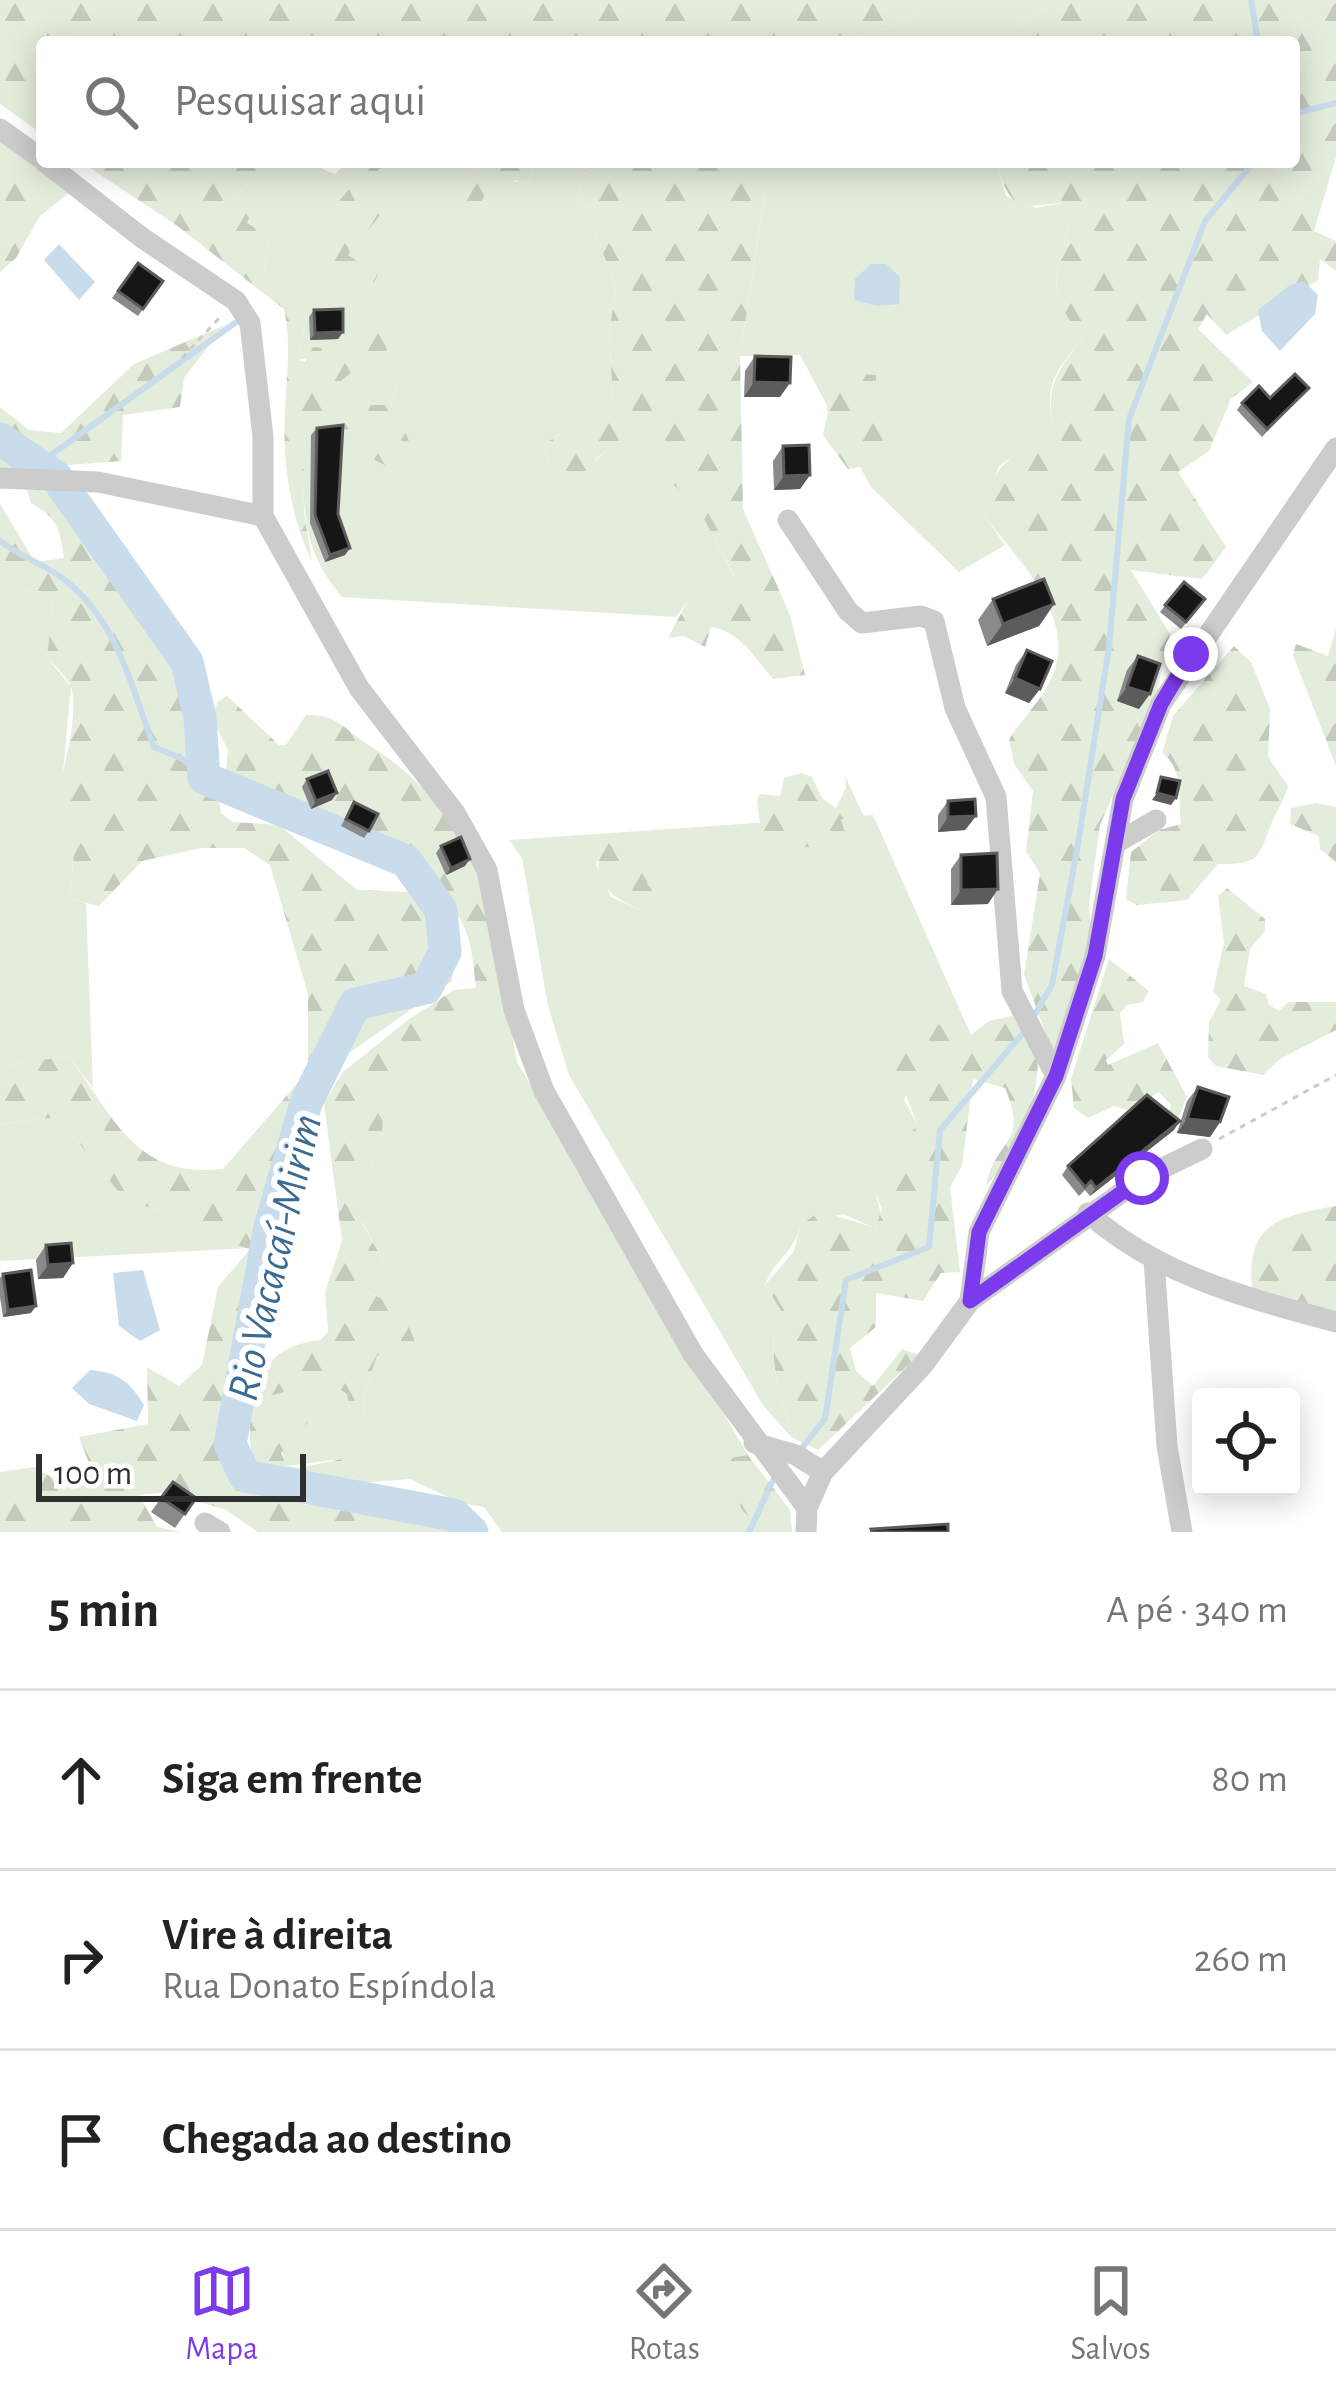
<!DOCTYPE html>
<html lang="pt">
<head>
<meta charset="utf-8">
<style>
	:root { --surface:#fff; --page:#f2f2f2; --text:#222; --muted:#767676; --line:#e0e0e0; --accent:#7c3aed }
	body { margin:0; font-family:"Alegreya Sans",sans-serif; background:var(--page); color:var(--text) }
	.controls { position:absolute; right:36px; bottom:36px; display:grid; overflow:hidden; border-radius:12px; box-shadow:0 6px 30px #0003 }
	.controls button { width:108px; height:108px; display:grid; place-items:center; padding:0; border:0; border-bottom:3px solid var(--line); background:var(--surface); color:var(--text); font:60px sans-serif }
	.scale { position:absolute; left:36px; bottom:30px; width:270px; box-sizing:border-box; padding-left:12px; border:6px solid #2f2f2f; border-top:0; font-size:33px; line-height:42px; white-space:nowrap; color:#2f2f2f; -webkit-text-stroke:9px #fff; paint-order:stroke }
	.stop { position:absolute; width:36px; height:36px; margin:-27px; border:9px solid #7c3aed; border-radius:50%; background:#fff }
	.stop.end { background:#7c3aed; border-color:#fff; box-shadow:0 3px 12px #0008 }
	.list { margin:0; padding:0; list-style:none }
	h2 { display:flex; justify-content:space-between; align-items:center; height:156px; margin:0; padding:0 48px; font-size:51px }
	h2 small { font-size:39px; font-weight:400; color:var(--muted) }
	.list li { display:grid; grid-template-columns:78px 1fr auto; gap:36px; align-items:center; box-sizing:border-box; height:180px; padding:0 48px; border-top:3px solid var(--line) }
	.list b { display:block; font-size:45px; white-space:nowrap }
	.list p { margin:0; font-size:39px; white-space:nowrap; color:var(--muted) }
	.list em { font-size:39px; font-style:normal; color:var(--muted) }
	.icon { flex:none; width:66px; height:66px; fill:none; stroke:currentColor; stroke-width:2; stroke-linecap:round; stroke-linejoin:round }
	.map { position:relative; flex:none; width:1336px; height:1532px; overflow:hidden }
	.search { position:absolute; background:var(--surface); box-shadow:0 6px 30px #0003; left:36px; right:36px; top:36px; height:132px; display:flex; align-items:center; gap:30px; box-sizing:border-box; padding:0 42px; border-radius:12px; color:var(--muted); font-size:45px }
	.sheet { height:696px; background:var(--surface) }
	nav { display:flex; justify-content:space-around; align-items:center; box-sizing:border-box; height:168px; border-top:3px solid var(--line); background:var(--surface); font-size:33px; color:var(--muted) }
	nav a { display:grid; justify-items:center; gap:6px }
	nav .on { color:var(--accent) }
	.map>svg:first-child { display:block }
	.green { fill:#e4ecdc; fill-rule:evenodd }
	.forest { fill:url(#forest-firs) }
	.water { fill:#c8dcec }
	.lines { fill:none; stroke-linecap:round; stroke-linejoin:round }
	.stream { stroke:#c8dcec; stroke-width:6 }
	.river { stroke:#c8dcec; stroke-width:33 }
	.path { stroke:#ccc; stroke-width:3; stroke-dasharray:6 6; stroke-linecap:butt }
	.minor { stroke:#ccc; stroke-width:21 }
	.wall { fill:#8a8a8a }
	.shaded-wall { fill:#5c5c5c }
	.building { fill:#161616; stroke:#5c5c5c; stroke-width:3 }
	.route { stroke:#7c3aed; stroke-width:15 }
	.labels { text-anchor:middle; stroke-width:12; stroke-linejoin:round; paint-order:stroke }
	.water-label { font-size:45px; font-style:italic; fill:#3b6b92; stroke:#fff }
</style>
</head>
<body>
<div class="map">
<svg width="1336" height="1532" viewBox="0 0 1336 1532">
	<defs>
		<pattern id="forest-firs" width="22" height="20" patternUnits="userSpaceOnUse" patternTransform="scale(3)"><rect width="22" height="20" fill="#e4ecdc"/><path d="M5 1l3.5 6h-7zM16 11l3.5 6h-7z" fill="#c4cbbd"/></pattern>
	</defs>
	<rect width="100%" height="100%" fill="#fff"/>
	<path class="green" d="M 927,0 L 1061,0 L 989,42 L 839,42 C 872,30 905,31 927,0 Z
		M 267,162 L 306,162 L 335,174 L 347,162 L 486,162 L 459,183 C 483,184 507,178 529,184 L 534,162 L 588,162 L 580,186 L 583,203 L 616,286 L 609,334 L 613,399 L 543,445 L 557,491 L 599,477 L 595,461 L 608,449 L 640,445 L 704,519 L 734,577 L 712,610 L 687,602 L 676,617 L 342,597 C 298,545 304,503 303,436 L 328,429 L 404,429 L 399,382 L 390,405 L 353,405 L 336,384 L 352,372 L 341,351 L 298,360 L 309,300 L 264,274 L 269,237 L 214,229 L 200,201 L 231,203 Z
		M 757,162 L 996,162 L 1006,196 L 1036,208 L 1068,202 C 1075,235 1050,265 1058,297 C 1061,311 1075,327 1082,339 C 1054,375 1045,380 1053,427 L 999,466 L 983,514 L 1005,545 L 959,572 L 871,487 L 800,355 L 740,356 L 765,193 Z
		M 0,587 L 42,592 L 53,600 L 47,657 L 71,687 L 62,783 L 51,808 L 74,850 L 70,899 L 86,903 L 93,1088 L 69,1056 L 0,1066 Z
		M 873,815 L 971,1035 L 937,1024 L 904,1100 L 919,1127 L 914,1165 L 880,1178 L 874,1187 L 882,1219 L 875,1228 L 843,1214 L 801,1225 C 793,1254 774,1260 765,1285 L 781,1312 C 762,1349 783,1398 791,1437 L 763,1405 L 569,1075 L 548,1006 L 522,858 L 509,840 ZM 659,836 L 656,869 L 647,884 L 658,941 L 651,915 L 611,897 L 596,865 L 602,847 L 574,843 Z
		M 488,896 L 517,1062 L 748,1455 L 730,1458 L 766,1532 L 502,1532 L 484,1507 L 460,1503 L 410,1479 L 357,1483 L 341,1459 L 286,1466 L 267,1396 C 296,1389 321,1376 347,1394 L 349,1409 L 364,1424 L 363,1397 L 377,1356 L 389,1349 L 396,1324 L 380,1298 L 368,1291 L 388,1270 L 362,1221 L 371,1211 L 363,1185 L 381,1144 L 383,1103 L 435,1034 L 487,1010 Z
		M 58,1117 L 126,1201 L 211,1224 L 230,1243 L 251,1248 L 0,1261 L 0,1124 Z"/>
	<path class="forest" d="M 0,0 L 927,0 C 905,31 872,30 838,42 L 42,42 L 42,134 L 0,104 Z
		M 1061,0 L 1336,0 L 1336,157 L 1314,231 L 1336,241 L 1336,271 L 1320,259 L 1318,280 L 1226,335 L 1207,314 L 1198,329 L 1253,382 L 1231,399 L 1209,451 L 1178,472 L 1226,547 L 1202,579 L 1131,570 L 1170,634 L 1156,695 L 1100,825 L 1089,904 L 1092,954 L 1052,1051 L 1024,974 L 1040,874 L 1026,851 L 1033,791 L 1014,764 L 1009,739 C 1023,718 1048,693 1055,669 C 1073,611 1015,557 983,514 C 992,462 1013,456 1053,427 C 1046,385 1057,372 1082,339 C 1075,327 1061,311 1058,297 C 1050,265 1075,236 1068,202 C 1020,208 1011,213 996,162 L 1294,162 L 1294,42 L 989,42 Z
		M 0,137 L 74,189 L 40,216 L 16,258 L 0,272 Z
		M 81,162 L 267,162 L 231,203 L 201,202 L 215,217 L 215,227 L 236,207 L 253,208 L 247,223 L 269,237 L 264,274 L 309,300 L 298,360 L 305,362 L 313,347 L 341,350 L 351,324 L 370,321 L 390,335 L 385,355 L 394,368 L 352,372 L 337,384 L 355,388 L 354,405 L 390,405 L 400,380 L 417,411 L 404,429 L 413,451 L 402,474 L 373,459 L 368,430 L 328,429 L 303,436 L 304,512 L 312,562 C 291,518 282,462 285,413 C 286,376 292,346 284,309 L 176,225 Z
		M 363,162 L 391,162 L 378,170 L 385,209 L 348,255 L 378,275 L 374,282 L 351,281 L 343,273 L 341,278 L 318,276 L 339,201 L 365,170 Z
		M 486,162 L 534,162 L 529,184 L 514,180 L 509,191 L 493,185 L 460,230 L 459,183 Z
		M 588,162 L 757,162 L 765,192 L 740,356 L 743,509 L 790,615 L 805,675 L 773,679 C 754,657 740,631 711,627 L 705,647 L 684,636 L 668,638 L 687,602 L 712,610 L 734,576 L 704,519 L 640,446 L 608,449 L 595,460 L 599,477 L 591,492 L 557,491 L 543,445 L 613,399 L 609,334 L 616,286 L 583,203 L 580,186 Z
		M 225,325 L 184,378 L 180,407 L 123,415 L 121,461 L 0,470 L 0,407 L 29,430 L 61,433 L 134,364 Z
		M 836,371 L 876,375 L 875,407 L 888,428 L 882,457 L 871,465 L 848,469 L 823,435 L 828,412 L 821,375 Z
		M 57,489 L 145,601 L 203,706 L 221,813 L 233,822 L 279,825 L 357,890 L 409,892 L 434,912 L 455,953 L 452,981 L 339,1060 L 312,1110 L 302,1161 L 277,1204 L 283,1237 L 252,1341 L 232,1467 L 243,1484 L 306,1505 L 357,1496 L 468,1521 L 479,1532 L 258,1532 L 226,1510 L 167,1492 L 139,1495 L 157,1527 L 181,1532 L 0,1532 L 0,1472 L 34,1467 L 63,1484 L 81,1479 L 90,1466 L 79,1437 L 148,1424 L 147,1367 L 179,1386 L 202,1365 L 218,1287 L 250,1249 L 230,1243 L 211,1224 L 126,1201 L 58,1117 L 0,1124 L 0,1066 L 69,1056 C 114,1118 136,1179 223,1169 L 308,1071 L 308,994 L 270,865 L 244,848 L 201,848 L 142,861 L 99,906 L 70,899 L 74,850 L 51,808 C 62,784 80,712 71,687 C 67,677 54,665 47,657 L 53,600 L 42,592 L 0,587 L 0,504 L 35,562 L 64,558 C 60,528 57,518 31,503 L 27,490 Z
		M 1336,628 L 1336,766 L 1293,655 L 1296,644 L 1328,656 Z
		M 1234,646 L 1251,662 L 1270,709 L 1268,757 L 1288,786 C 1284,800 1278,809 1272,822 C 1258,856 1262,865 1218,864 L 1187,900 L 1137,905 L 1126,899 L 1131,852 L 1159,830 L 1181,824 C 1178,799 1184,768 1162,753 L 1173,716 Z
		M 227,696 L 279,745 L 286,745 L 306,715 C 338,714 346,731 370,746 C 421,777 475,837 488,898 C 495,933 491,974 487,1010 L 435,1034 L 384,1102 L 381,1144 L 363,1185 L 372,1211 L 362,1222 L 388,1270 L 369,1292 L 380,1298 L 394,1296 L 396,1324 L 409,1327 L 420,1354 L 411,1364 L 396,1360 L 389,1349 L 377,1356 L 363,1397 L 364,1424 L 352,1433 L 344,1420 L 349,1409 L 347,1394 C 321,1376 296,1389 267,1397 L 271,1410 L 300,1410 L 308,1422 L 281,1453 L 287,1466 L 299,1468 L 341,1459 L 357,1483 L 281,1476 L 253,1462 C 243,1405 252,1346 321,1340 L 328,1331 L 325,1292 L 342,1241 L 324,1103 L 343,1072 L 408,1020 L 454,990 L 476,988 C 473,962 472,938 458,915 C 441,887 315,830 279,817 C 264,811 248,812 234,806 L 224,789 L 228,750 L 212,718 L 218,701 Z
		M 801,773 L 812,777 L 822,798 L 836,808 L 846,788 L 845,776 L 865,819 L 841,819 L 844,830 L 864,841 L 863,847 C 824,836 802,862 761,834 L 757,799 L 760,794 L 780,796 L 784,778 Z
		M 1316,803 L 1336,807 L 1336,862 L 1320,849 L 1319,836 L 1290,824 L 1291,808 Z
		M 625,833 L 659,836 L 661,866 L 647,884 L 662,899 L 659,940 L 651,944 L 651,915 C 618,900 589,888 601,847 L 573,844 L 576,838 Z
		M 1227,888 L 1265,919 L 1265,931 L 1250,949 L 1244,986 L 1266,994 L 1269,1005 L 1279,1011 L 1288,1002 L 1336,1002 L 1336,1030 L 1280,1059 L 1263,1075 L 1216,1066 L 1208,1057 L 1209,1022 L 1221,1000 L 1213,991 L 1224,943 L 1218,896 Z
		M 1109,959 L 1149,991 L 1143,1002 L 1127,1005 L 1120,1013 L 1124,1044 L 1106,1060 L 1108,1065 L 1158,1043 L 1187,1097 L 1176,1124 L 1168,1117 L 1171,1105 L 1159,1092 L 1129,1110 L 1114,1106 L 1088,1118 L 1074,1108 L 1071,1079 Z
		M 1012,1016 C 1068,1042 1020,1157 986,1185 C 997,1135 1029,1147 1005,1088 L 973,1079 L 962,1166 L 950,1187 L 960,1272 L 941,1273 L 923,1301 L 876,1293 L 876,1327 L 850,1348 L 856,1371 L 873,1386 L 902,1349 L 919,1355 L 818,1450 L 791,1437 C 783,1398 762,1349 781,1311 L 765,1285 L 794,1251 L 801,1225 L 820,1211 L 876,1228 L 882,1208 L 873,1188 L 880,1178 L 913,1165 L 902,1139 L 918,1126 L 896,1069 L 895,1034 L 902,1026 L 937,1024 L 971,1035 L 989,1021 Z
		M 1336,1206 L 1336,1313 L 1252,1288 C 1246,1223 1279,1216 1336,1206 Z
		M 748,1455 L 790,1510 L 792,1532 L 766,1532 L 743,1511 L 723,1473 L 730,1458 Z"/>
	<path class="water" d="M 59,244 L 95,282 L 79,300 L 44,260 Z
		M 871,264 L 886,264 L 900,277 L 899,304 L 877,306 L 854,300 L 855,279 Z
		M 1304,281 L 1318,295 L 1315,314 L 1280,351 L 1262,331 L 1258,310 L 1290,285 Z
		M 143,1270 L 160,1330 L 140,1341 L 119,1326 L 113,1273 Z
		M 90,1370 C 118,1372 130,1382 144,1405 L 137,1421 L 89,1404 L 72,1388 Z"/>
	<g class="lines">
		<path class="stream" d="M 1251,0 L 1258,42
			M 1294,114 L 1336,103
			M 37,465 L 235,323
			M 0,541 C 18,555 39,562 58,575 C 117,616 130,684 154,747 L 183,759 L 204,778
			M 1034,1016 L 1052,985 L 1078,844 L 1109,647 L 1129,419 L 1205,221 L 1254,162
			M 801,1449 L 825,1419 L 846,1280 L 929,1247 L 940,1130 L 1024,1032
			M 749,1532 L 776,1474"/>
		<path class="river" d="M 0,439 L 56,477 L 187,662 L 200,718 L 204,778 L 406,861 L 441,910 L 445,952 L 426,988 L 355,1004 L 306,1103 L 270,1227 L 230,1444 L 245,1476 L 454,1515 L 472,1532"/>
		<path class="path" d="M 182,358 L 222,315
			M 1219,1139 L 1336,1075"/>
		<path class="minor" d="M 0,129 L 42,159
			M 45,162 L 141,237 L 236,301 L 250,323 L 263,437 L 263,516 L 359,688 L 455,813 L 487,870 L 514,1010 L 544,1091 L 693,1354 L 807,1508
			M 0,478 L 98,482 L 263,516
			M 788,520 L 848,611 L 862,623 L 921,616 L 934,621 L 955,708 L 996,797 L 1012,991 L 1056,1076
			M 1116,843 L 1156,820
			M 1088,1213 C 1159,1276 1247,1298 1336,1322
			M 1154,1260 L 1167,1446 L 1182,1532
			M 970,1301 L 1142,1178 L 1202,1149
			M 754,1443 L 796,1455 L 823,1472
			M 205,1523 L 220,1532
			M 806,1532 L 807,1508 L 823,1472 L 923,1365 L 970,1301 L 979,1232 L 1056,1076 L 1095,956 L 1123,799 L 1161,704 L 1336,448"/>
	</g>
	<path class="wall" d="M 138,263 L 163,281 L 138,316 L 112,298 Z
		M 314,310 L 343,332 L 338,339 L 310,340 L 309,317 Z
		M 755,356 L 780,397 L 744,397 L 745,371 Z
		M 1309,388 L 1262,437 L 1237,410 L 1242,403 Z
		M 317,428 L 338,514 L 345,555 L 325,562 L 310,523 L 311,435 Z
		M 783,446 L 810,475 L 800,489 L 774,490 L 773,461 Z
		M 1184,582 L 1205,599 L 1181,629 L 1160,612 Z
		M 993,599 L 1054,604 L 1039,626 L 987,646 L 978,620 Z
		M 1027,650 L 1040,689 L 1029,703 L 1005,693 L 1016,665 Z
		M 1138,656 L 1139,709 L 1117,701 L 1127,670 Z
		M 307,779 L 332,800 L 311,809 L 302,787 Z
		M 948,801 L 976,816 L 965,830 L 938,832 L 938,815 Z
		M 354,802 L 369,831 L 364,838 L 341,826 Z
		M 441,846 L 465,866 L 446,875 L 436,853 Z
		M 961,855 L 988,904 L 951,905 L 951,869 Z
		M 1198,1087 L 1220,1122 L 1210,1137 L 1177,1133 L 1187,1101 Z
		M 1174,1130 L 1090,1196 L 1085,1190 L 1079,1196 L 1062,1175 L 1068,1166 Z
		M 46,1245 L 73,1263 L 63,1278 L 38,1279 L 36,1260 Z
		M 3,1274 L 31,1313 L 3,1317 L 0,1297 L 0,1278 Z
		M 161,1498 L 196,1498 L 175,1528 L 151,1512 Z"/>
	<path class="shaded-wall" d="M 343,332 L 338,339 L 310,340 L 315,333 Z
		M 754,382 L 790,383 L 780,397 L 744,397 Z
		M 810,475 L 800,489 L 774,490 L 784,476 Z
		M 350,548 L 345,555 L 325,562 L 330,555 Z
		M 1054,604 L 1039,626 L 987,646 L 1003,624 Z
		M 1015,678 L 1040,689 L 1029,703 L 1005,693 Z
		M 1127,687 L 1150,694 L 1139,709 L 1117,701 Z
		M 337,793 L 332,800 L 311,809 L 316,801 Z
		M 1157,793 L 1176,798 L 1171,805 L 1152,800 Z
		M 976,816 L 965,830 L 938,832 L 948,817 Z
		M 470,859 L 465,866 L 446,875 L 451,868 Z
		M 998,889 L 988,904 L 951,905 L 961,890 Z
		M 1187,1119 L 1220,1122 L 1210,1137 L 1177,1133 Z
		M 1180,1121 L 1174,1130 L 1090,1196 L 1096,1188 Z
		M 73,1263 L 63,1278 L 38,1279 L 48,1265 Z
		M 36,1306 L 31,1313 L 3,1317 L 8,1310 Z"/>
	<path class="building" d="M 138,263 L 163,281 L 143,309 L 118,291 Z
		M 343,309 L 343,332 L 315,333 L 314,310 Z
		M 755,356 L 791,357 L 790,383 L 754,382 Z
		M 1295,374 L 1309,388 L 1267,429 L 1242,403 L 1259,386 L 1270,398 Z
		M 343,425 L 338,514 L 350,548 L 330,555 L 315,515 L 317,428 Z
		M 809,445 L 810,475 L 784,476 L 783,446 Z
		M 1044,579 L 1054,604 L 1003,624 L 993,599 Z
		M 1184,582 L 1205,599 L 1186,622 L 1165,605 Z
		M 1027,650 L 1052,661 L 1040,689 L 1015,678 Z
		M 1138,656 L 1160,664 L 1150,694 L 1127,687 Z
		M 328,771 L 337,793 L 316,801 L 307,779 Z
		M 1161,777 L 1180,781 L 1176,798 L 1157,793 Z
		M 975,799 L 976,816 L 948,817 L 948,801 Z
		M 354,802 L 378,814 L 369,831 L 346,819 Z
		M 461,837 L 470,859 L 451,868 L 441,846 Z
		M 997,853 L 998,889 L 961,890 L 961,855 Z
		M 1198,1087 L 1229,1097 L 1220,1122 L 1187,1119 Z
		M 1147,1095 L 1180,1121 L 1096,1188 L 1091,1181 L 1085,1187 L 1068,1166 Z
		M 71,1243 L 73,1263 L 48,1265 L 46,1245 Z
		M 31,1270 L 36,1306 L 8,1310 L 3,1274 Z
		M 173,1482 L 196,1498 L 185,1514 L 161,1498 Z
		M 948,1524 L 948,1532 L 872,1532 L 871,1529 Z"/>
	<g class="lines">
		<path class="route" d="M 1142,1178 L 970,1301 L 979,1232 L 1056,1076 L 1095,956 L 1123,799 L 1161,704 L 1191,654"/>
	</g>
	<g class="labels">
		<g class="water-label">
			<text transform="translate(273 1257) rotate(-77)" y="16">Rio Vacacaí-Mirim</text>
		</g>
	</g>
</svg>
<div class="controls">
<button><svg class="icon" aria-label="locate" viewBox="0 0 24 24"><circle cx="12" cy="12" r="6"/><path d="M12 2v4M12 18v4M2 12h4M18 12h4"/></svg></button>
</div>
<div class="scale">100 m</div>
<div class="stop" style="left:1142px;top:1178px"></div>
<div class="stop end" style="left:1191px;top:654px"></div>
<div class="search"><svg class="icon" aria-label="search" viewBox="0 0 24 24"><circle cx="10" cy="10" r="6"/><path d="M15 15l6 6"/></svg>Pesquisar aqui</div>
</div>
<section class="sheet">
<h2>5 min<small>A pé · 340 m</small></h2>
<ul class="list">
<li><svg class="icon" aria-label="ahead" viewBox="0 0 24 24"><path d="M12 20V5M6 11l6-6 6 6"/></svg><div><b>Siga em frente</b></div><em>80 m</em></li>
<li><svg class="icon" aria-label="right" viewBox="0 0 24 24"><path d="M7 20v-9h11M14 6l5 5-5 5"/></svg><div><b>Vire à direita</b><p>Rua Donato Espíndola</p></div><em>260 m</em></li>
<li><svg class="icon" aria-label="arrive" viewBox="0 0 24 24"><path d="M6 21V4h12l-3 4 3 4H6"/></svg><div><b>Chegada ao destino</b></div></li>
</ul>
</section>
<nav>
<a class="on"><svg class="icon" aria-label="map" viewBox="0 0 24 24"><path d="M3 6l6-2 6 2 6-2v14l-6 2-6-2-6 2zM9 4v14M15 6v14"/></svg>Mapa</a>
<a><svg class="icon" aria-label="directions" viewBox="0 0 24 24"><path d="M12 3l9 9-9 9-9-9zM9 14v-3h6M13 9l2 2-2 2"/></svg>Rotas</a>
<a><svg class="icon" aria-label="saved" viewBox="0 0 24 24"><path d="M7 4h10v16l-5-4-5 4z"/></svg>Salvos</a>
</nav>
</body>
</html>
